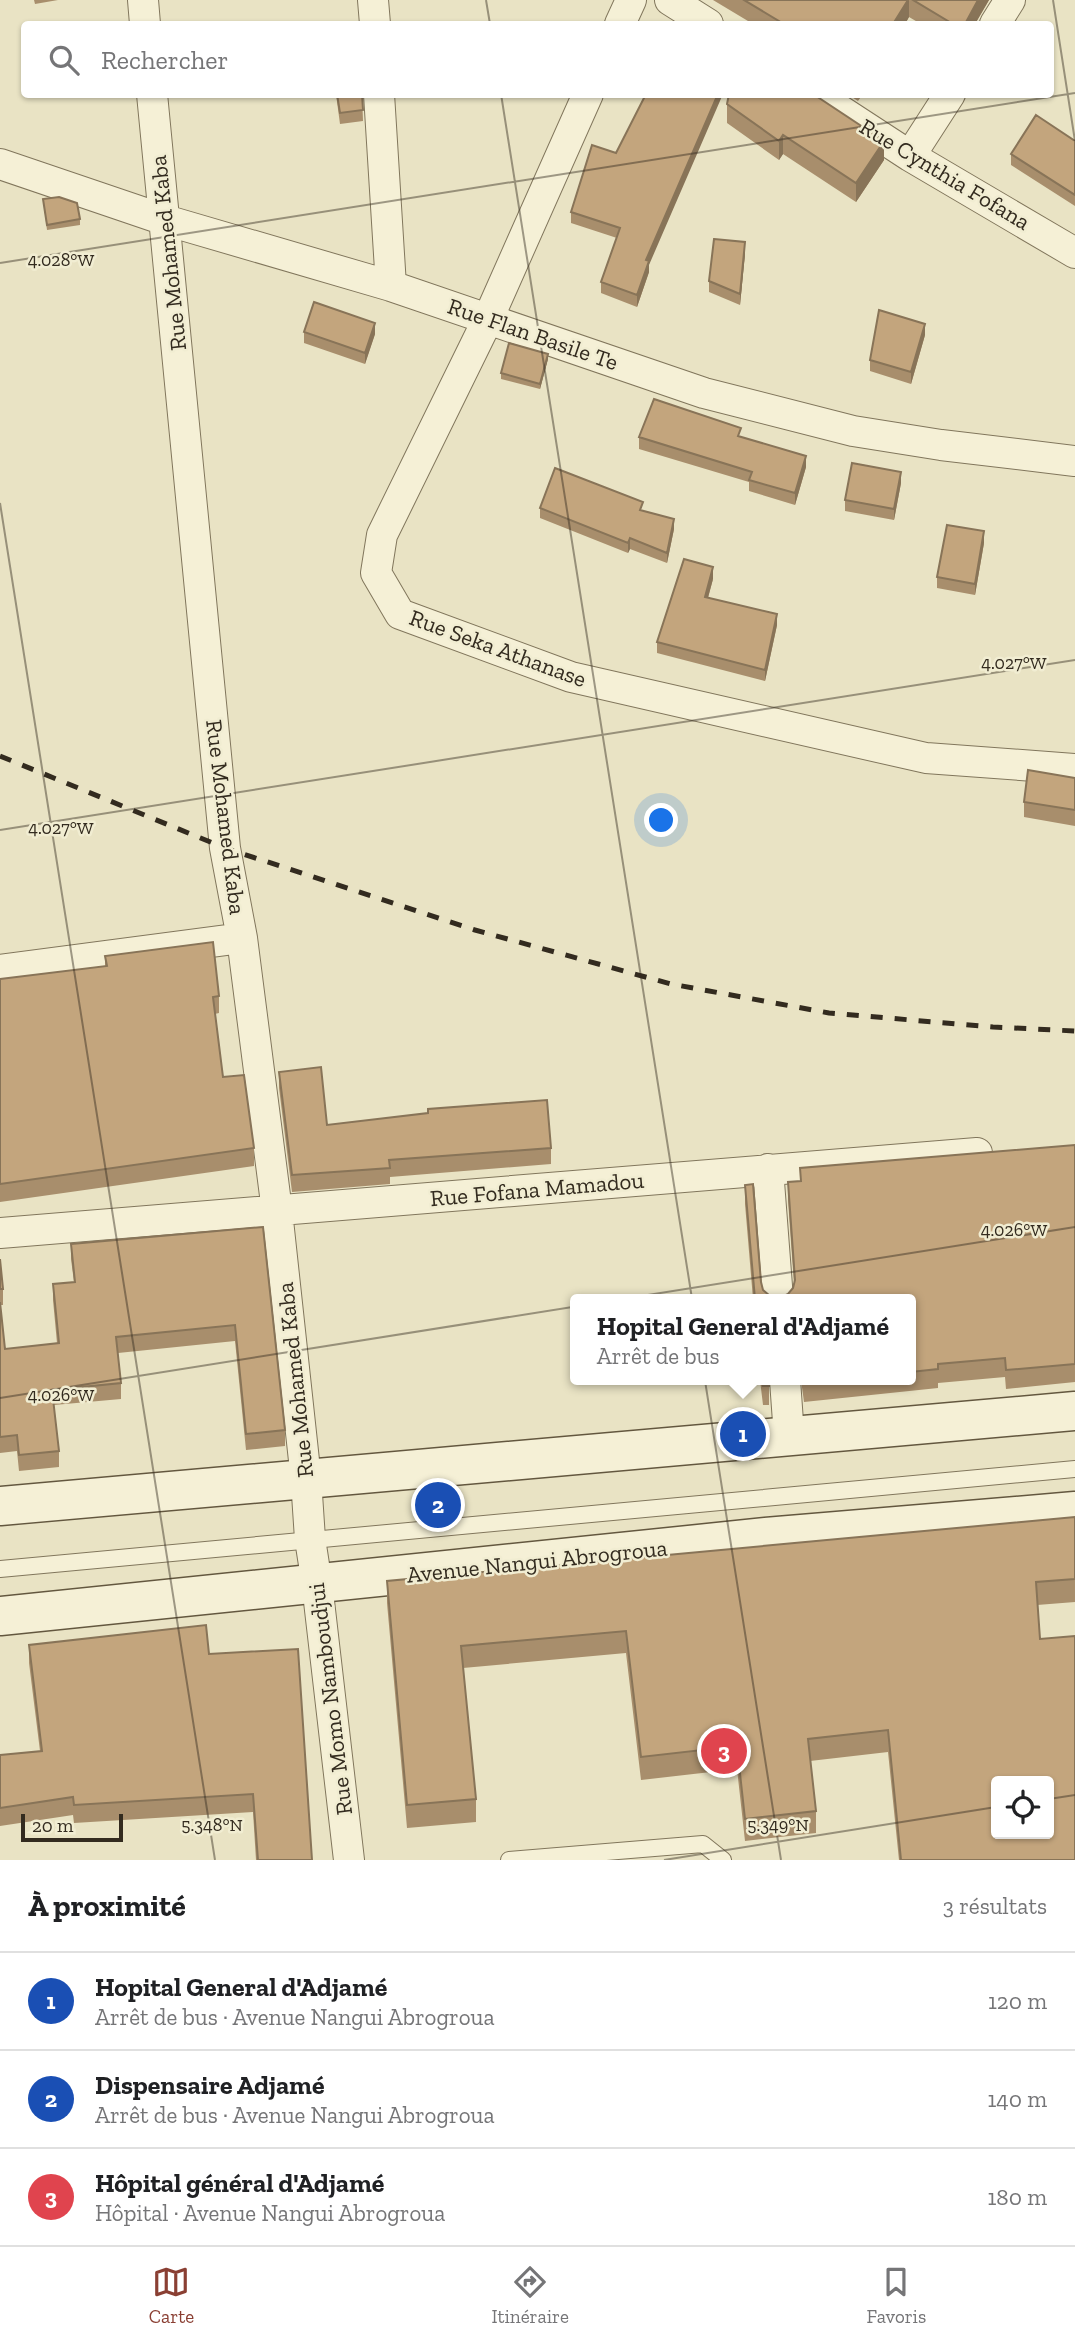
<!DOCTYPE html>
<html lang="fr">
<head>
<meta charset="utf-8">
<style>
	:root { --surface:#fff; --page:#f2f2f2; --text:#202124; --muted:#757577; --line:#e0e0e0; --accent:#8a3f33 }
	body { margin:0; font-family:"Zilla Slab",serif; background:var(--page); color:var(--text) }
	.controls { position:absolute; right:21px; bottom:21px; display:grid; overflow:hidden; border-radius:7px; box-shadow:0 2px 5px #0004 }
	.controls button { width:63px; height:63px; display:grid; place-items:center; padding:0; border:0; border-bottom:2px solid var(--line); background:var(--surface); color:var(--text); font:35px sans-serif }
	.scale { position:absolute; left:21px; bottom:18px; width:102px; box-sizing:border-box; padding-left:7px; border:4px solid #332b1f; border-top:0; font-size:19px; line-height:24px; white-space:nowrap; color:#332b1f; -webkit-text-stroke:5px #f1edd2; paint-order:stroke }
	.you { position:absolute; left:662px; top:821px; width:24px; height:24px; margin:-18px; border:5px solid #fff; border-radius:50%; background:#1a73e8; box-shadow:0 0 0 10px #1a73e833 }
	.badge { display:grid; place-items:center; width:46px; height:46px; border-radius:50%; background:var(--accent); color:#fff; font-size:23px; font-weight:700 }
	.pin { position:absolute; translate:-50% -50%; border:4px solid #fff; box-shadow:0 2px 7px #0006 }
	.popup { position:absolute; left:570px; top:1294px; width:346px; height:91px; box-sizing:border-box; display:grid; place-content:center; border-radius:7px; background:var(--surface); filter:drop-shadow(0 2px 5px #0005); font-size:23px; white-space:nowrap; color:var(--muted) }
	.popup b { font-size:26px; color:var(--text) }
	.popup::after { content:''; position:absolute; left:50%; top:100%; margin-left:-14px; border:14px solid transparent; border-top-color:var(--surface) }
	.list { margin:0; padding:0; list-style:none }
	h2 { display:flex; justify-content:space-between; align-items:center; height:91px; margin:0; padding:0 28px; font-size:30px }
	h2 small { font-size:23px; font-weight:400; color:var(--muted) }
	.list li { display:grid; grid-template-columns:46px 1fr auto; gap:21px; align-items:center; box-sizing:border-box; height:98px; padding:0 28px; border-top:2px solid var(--line) }
	.list b { display:block; font-size:26px; white-space:nowrap }
	.list p { margin:0; font-size:23px; white-space:nowrap; color:var(--muted) }
	.list em { font-size:23px; font-style:normal; color:var(--muted) }
	.icon { flex:none; width:38px; height:38px; fill:none; stroke:currentColor; stroke-width:2; stroke-linecap:round; stroke-linejoin:round }
	.map { position:relative; flex:none; width:1075px; height:1860px; overflow:hidden }
	.search { position:absolute; background:var(--surface); box-shadow:0 2px 5px #0004; left:21px; right:21px; top:21px; height:77px; display:flex; align-items:center; gap:18px; box-sizing:border-box; padding:0 24px; border-radius:7px; color:var(--muted); font-size:26px }
	.sheet { height:385px; background:var(--surface) }
	nav { display:flex; justify-content:space-around; align-items:center; box-sizing:border-box; height:98px; border-top:2px solid var(--line); background:var(--surface); font-size:19px; color:var(--muted) }
	nav a { display:grid; justify-items:center; gap:4px }
	nav .on { color:var(--accent) }
	.map>svg:first-child { display:block }
	.lines { fill:none; stroke-linecap:round; stroke-linejoin:round }
	.lane-casing { stroke:#81765c; stroke-width:18 }
	.street-casing { stroke:#81765c; stroke-width:32 }
	.secondary-casing { stroke:#63573f; stroke-width:41 }
	.lane { stroke:#f5f0d6; stroke-width:16 }
	.street { stroke:#f5f0d6; stroke-width:30 }
	.secondary { stroke:#f5f0d6; stroke-width:38 }
	.rail { stroke:#332b1f; stroke-width:5; stroke-dasharray:12 12; stroke-linecap:butt }
	.wall { fill:#a88e6c }
	.shaded-wall { fill:#887458 }
	.building { fill:#c3a57d; stroke:#887458; stroke-width:2; fill-rule:evenodd }
	.ticks { fill:none; stroke:#332b1f; stroke-width:2; stroke-opacity:0.45 }
	.labels { text-anchor:middle; stroke-width:5; stroke-linejoin:round; paint-order:stroke }
	.street-label { font-size:23px; fill:#332b1f; stroke:#f1edd2 }
	.ticks-label { font-size:18px; text-anchor:middle; fill:#332b1f; stroke:#f1edd2; stroke-width:5; stroke-linejoin:round; paint-order:stroke }
</style>
</head>
<body>
<div class="map">
<svg width="1075" height="1860" viewBox="0 0 1075 1860">
	<rect width="100%" height="100%" fill="#e9e3c4"/>
	<g class="lines">
		<defs>
			<path id="lane" d="M 0,1569 L 1075,1469
				M 509,1860 L 703,1844 L 723,1860"/>
			<path id="street" d="M 143,0 L 145,24
				M 373,0 L 375,24
				M 670,0 L 708,24
				M 620,24 L 631,0
				M 995,24 L 1010,0
				M 152,94 L 225,848 L 242,938 L 277,1211 L 306,1479 L 310,1539 L 317,1584 L 349,1860
				M 379,94 L 391,286
				M 588,94 L 488,319 L 382,535 L 376,573 L 400,614 L 571,677 L 926,758 L 1075,769
				M 815,94 L 910,156 L 1075,253
				M 910,156 L 950,94
				M 0,164 L 165,220 L 391,286 L 704,393 L 853,431 L 941,445 L 1075,461
				M 0,970 L 242,938
				M 768,1169 L 778,1299
				M 0,1233 L 977,1153
				M 785,1380 L 789,1436"/>
			<path id="secondary" d="M 0,1506 L 1075,1411
				M 0,1616 L 766,1537 L 1075,1511"/>
		</defs>
		<use href="#lane" class="lane-casing"/>
		<use href="#street" class="street-casing"/>
		<use href="#secondary" class="secondary-casing"/>
		<use href="#lane" class="lane"/>
		<use href="#street" class="street"/>
		<use href="#secondary" class="secondary"/>
		<path class="rail" d="M 0,756 L 225,848 L 475,930 L 671,984 L 829,1013 L 993,1027 L 1075,1031"/>
	</g>
	<path class="wall" d="M 34,0 L 58,0 L 35,4 Z
		M 713,0 L 989,0 L 975,24 L 921,24 L 909,17 L 905,24 L 753,24 Z
		M 336,94 L 362,94 L 363,121 L 340,124 Z
		M 847,94 L 863,94 L 858,101 Z
		M 727,104 L 884,160 L 856,202 L 783,154 L 779,160 L 727,123 Z
		M 1075,141 L 1075,206 L 1011,165 L 1011,154 Z
		M 592,145 L 649,265 L 649,272 L 637,307 L 601,293 L 601,282 L 617,238 L 571,223 L 571,212 Z
		M 43,199 L 80,219 L 80,225 L 47,230 Z
		M 745,254 L 740,305 L 709,292 L 709,281 Z
		M 304,332 L 375,334 L 365,364 L 304,343 Z
		M 925,335 L 911,384 L 870,371 L 870,360 Z
		M 548,359 L 540,389 L 501,379 L 501,373 Z
		M 639,437 L 741,437 L 806,467 L 795,505 L 749,491 L 749,482 L 639,449 Z
		M 901,483 L 894,520 L 845,511 L 845,500 Z
		M 540,508 L 643,511 L 674,529 L 667,563 L 630,549 L 628,553 L 540,518 Z
		M 984,543 L 975,595 L 937,588 L 937,577 Z
		M 713,579 L 708,598 L 777,625 L 765,681 L 657,653 L 657,642 Z
		M 1075,778 L 1075,826 L 1024,817 L 1024,802 Z
		M 105,956 L 219,996 L 219,1013 L 215,1014 L 223,1077 L 254,1148 L 254,1166 L 0,1202 L 0,979 L 105,966 Z
		M 279,1072 L 327,1125 L 551,1148 L 551,1164 L 390,1177 L 390,1184 L 292,1192 L 279,1088 Z
		M 1075,1145 L 1075,1382 L 1006,1389 L 1005,1377 L 938,1383 L 938,1388 L 804,1402 L 801,1380 L 911,1380 L 911,1299 L 753,1299 L 745,1204 L 745,1185 L 761,1282 L 763,1290 L 770,1296 L 780,1298 L 788,1294 L 793,1288 L 794,1284 L 788,1200 L 788,1182 L 800,1181 L 800,1168 Z
		M 263,1227 L 285,1430 L 285,1446 L 246,1450 L 235,1341 L 118,1353 L 121,1383 L 121,1399 L 54,1405 L 59,1451 L 59,1467 L 19,1471 L 17,1451 L 0,1453 L 0,1259 L 3,1289 L 3,1305 L 0,1305 L 5,1349 L 57,1343 L 53,1300 L 53,1284 L 74,1282 L 71,1259 L 71,1244 Z
		M 760,1380 L 769,1380 L 769,1405 L 763,1405 Z
		M 1075,1517 L 1075,1602 L 1037,1605 L 1040,1639 L 1075,1860 L 899,1860 L 888,1752 L 810,1761 L 816,1811 L 816,1833 L 745,1841 L 737,1769 L 641,1780 L 626,1653 L 463,1668 L 476,1799 L 476,1822 L 407,1828 L 387,1603 L 387,1581 Z
		M 29,1645 L 209,1654 L 312,1860 L 256,1860 L 253,1812 L 74,1823 L 73,1815 L 0,1826 L 0,1755 L 40,1751 L 29,1663 Z"/>
	<path class="shaded-wall" d="M 908,0 L 909,0 L 909,17 L 905,24 L 893,24 Z
		M 978,0 L 989,0 L 975,24 L 965,24 Z
		M 718,94 L 723,94 L 649,265 L 649,272 L 637,307 L 637,295 L 646,260 Z
		M 783,135 L 783,154 L 779,160 L 779,141 Z
		M 884,141 L 884,160 L 856,202 L 856,183 Z
		M 745,242 L 745,254 L 740,305 L 740,294 Z
		M 375,323 L 375,334 L 365,364 L 365,353 Z
		M 925,324 L 925,335 L 911,384 L 911,372 Z
		M 548,354 L 548,359 L 540,389 L 540,384 Z
		M 806,456 L 806,467 L 795,505 L 795,493 Z
		M 901,472 L 901,483 L 894,520 L 894,509 Z
		M 674,519 L 674,529 L 667,563 L 667,553 Z
		M 984,531 L 984,543 L 975,595 L 975,584 Z
		M 630,538 L 630,549 L 628,553 L 628,543 Z
		M 713,567 L 713,579 L 705,608 L 705,597 Z
		M 777,614 L 777,625 L 765,681 L 765,670 Z"/>
	<path class="building" d="M 744,0 L 908,0 L 893,24 L 784,24 Z
		M 913,0 L 978,0 L 965,24 L 953,24 Z
		M 337,94 L 362,94 L 363,110 L 340,113 Z
		M 646,94 L 718,94 L 646,260 L 649,261 L 637,295 L 601,282 L 620,228 L 571,212 L 592,145 L 616,153 Z
		M 729,94 L 813,94 L 884,141 L 856,183 L 783,135 L 779,141 L 727,104 Z
		M 1036,115 L 1075,141 L 1075,195 L 1011,154 Z
		M 59,197 L 77,203 L 80,219 L 47,225 L 43,199 Z
		M 714,239 L 745,242 L 740,294 L 709,281 Z
		M 314,302 L 375,323 L 365,353 L 304,332 Z
		M 879,310 L 925,324 L 911,372 L 870,360 Z
		M 509,343 L 548,354 L 540,384 L 501,373 Z
		M 654,399 L 741,428 L 738,436 L 806,456 L 795,493 L 749,480 L 752,472 L 639,437 Z
		M 852,463 L 901,472 L 894,509 L 845,500 Z
		M 555,468 L 643,502 L 640,510 L 674,519 L 667,553 L 630,538 L 628,543 L 540,508 Z
		M 947,525 L 984,531 L 975,584 L 937,577 Z
		M 684,559 L 713,567 L 705,597 L 777,614 L 765,670 L 657,642 Z
		M 1028,770 L 1075,778 L 1075,810 L 1024,802 Z
		M 213,942 L 219,996 L 213,997 L 223,1077 L 244,1075 L 254,1148 L 0,1184 L 0,979 L 107,966 L 105,956 Z
		M 321,1067 L 327,1125 L 428,1113 L 428,1109 L 547,1100 L 551,1148 L 389,1160 L 390,1168 L 292,1175 L 279,1072 Z
		M 1075,1145 L 1075,1364 L 1006,1370 L 1005,1358 L 938,1364 L 938,1369 L 911,1372 L 911,1299 L 755,1299 L 745,1185 L 753,1184 L 761,1282 L 763,1290 L 770,1296 L 780,1298 L 788,1294 L 793,1288 L 795,1280 L 788,1182 L 801,1181 L 800,1168 Z
		M 263,1227 L 285,1430 L 246,1434 L 235,1325 L 116,1337 L 121,1383 L 52,1390 L 59,1451 L 19,1455 L 17,1435 L 0,1437 L 0,1302 L 5,1349 L 59,1343 L 53,1284 L 75,1282 L 71,1244 Z
		M 0,1259 L 3,1289 L 0,1289 Z
		M 762,1380 L 769,1380 L 769,1386 L 763,1386 Z
		M 804,1380 L 837,1380 L 804,1383 Z
		M 1075,1517 L 1075,1579 L 1036,1582 L 1040,1639 L 1075,1636 L 1075,1860 L 901,1860 L 888,1730 L 808,1739 L 816,1811 L 745,1819 L 737,1746 L 641,1757 L 626,1631 L 461,1646 L 476,1799 L 407,1805 L 387,1581 ZM 996,1781 L 1049,1781 L 1049,1834 L 996,1834 Z
		M 206,1625 L 209,1654 L 298,1649 L 312,1860 L 258,1860 L 253,1794 L 74,1805 L 73,1797 L 0,1808 L 0,1755 L 42,1751 L 29,1645 Z"/>
	<path class="ticks" d="M 486,0 L 490,24M 1053,0 L 1075,141M 501,94 L 781,1860M 0,263 L 1075,93M 0,503 L 215,1860M 0,830 L 1075,660M 0,1398 L 1075,1227M 1049,1799 L 1075,1795M 664,1860 L 996,1807"/>
	<g class="labels">
		<g class="street-label">
			<text transform="translate(945 174) rotate(31)" y="8">Rue Cynthia Fofana</text>
			<text transform="translate(168 253) rotate(-96)" y="8">Rue Mohamed Kaba</text>
			<text transform="translate(533 334) rotate(19)" y="8">Rue Flan Basile Te</text>
			<text transform="translate(498 648) rotate(20)" y="8">Rue Seka Athanase</text>
			<text transform="translate(226 817) rotate(83)" y="8">Rue Mohamed Kaba</text>
			<text transform="translate(537 1189) rotate(-5)" y="8">Rue Fofana Mamadou</text>
			<text transform="translate(295 1380) rotate(-96)" y="8">Rue Mohamed Kaba</text>
			<text transform="translate(537 1561) rotate(-6)" y="8">Avenue Nangui Abrogroua</text>
			<text transform="translate(330 1699) rotate(-97)" y="8">Rue Momo Namboudjui</text>
		</g>
	</g>
	<g class="ticks-label">
		<text x="61" y="266">4.028°W</text>
		<text x="1014" y="669">4.027°W</text>
		<text x="61" y="834">4.027°W</text>
		<text x="1014" y="1236">4.026°W</text>
		<text x="61" y="1401">4.026°W</text>
		<text x="212" y="1831">5.348°N</text>
		<text x="778" y="1831">5.349°N</text>
	</g>
</svg>
<div class="controls">
<button><svg class="icon" aria-label="locate" viewBox="0 0 24 24"><circle cx="12" cy="12" r="6"/><path d="M12 2v4M12 18v4M2 12h4M18 12h4"/></svg></button>
</div>
<div class="scale">20 m</div>
<div class="you"></div>
<div class="pin badge" style="left:743px;top:1434px;background:#1a4fb4">1</div>
<div class="popup"><b>Hopital General d'Adjamé</b>Arrêt de bus</div>
<div class="pin badge" style="left:438px;top:1505px;background:#1a4fb4">2</div>
<div class="pin badge" style="left:724px;top:1751px;background:#e0444e">3</div>
<div class="search"><svg class="icon" aria-label="search" viewBox="0 0 24 24"><circle cx="10" cy="10" r="6"/><path d="M15 15l6 6"/></svg>Rechercher</div>
</div>
<section class="sheet">
<h2>À proximité<small>3 résultats</small></h2>
<ul class="list">
<li><span class="badge" style="background:#1a4fb4">1</span><div><b>Hopital General d'Adjamé</b><p>Arrêt de bus · Avenue Nangui Abrogroua</p></div><em>120 m</em></li>
<li><span class="badge" style="background:#1a4fb4">2</span><div><b>Dispensaire Adjamé</b><p>Arrêt de bus · Avenue Nangui Abrogroua</p></div><em>140 m</em></li>
<li><span class="badge" style="background:#e0444e">3</span><div><b>Hôpital général d'Adjamé</b><p>Hôpital · Avenue Nangui Abrogroua</p></div><em>180 m</em></li>
</ul>
</section>
<nav>
<a class="on"><svg class="icon" aria-label="map" viewBox="0 0 24 24"><path d="M3 6l6-2 6 2 6-2v14l-6 2-6-2-6 2zM9 4v14M15 6v14"/></svg>Carte</a>
<a><svg class="icon" aria-label="directions" viewBox="0 0 24 24"><path d="M12 3l9 9-9 9-9-9zM9 14v-3h6M13 9l2 2-2 2"/></svg>Itinéraire</a>
<a><svg class="icon" aria-label="saved" viewBox="0 0 24 24"><path d="M7 4h10v16l-5-4-5 4z"/></svg>Favoris</a>
</nav>
</body>
</html>
